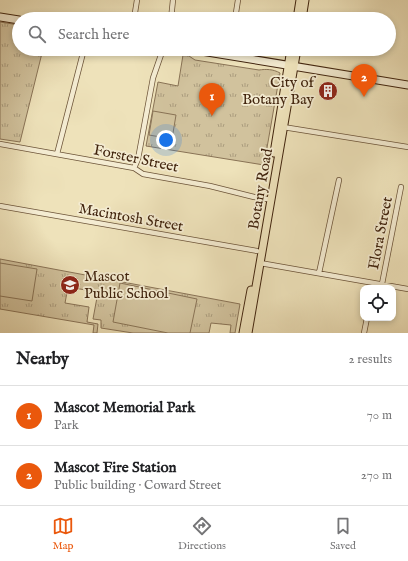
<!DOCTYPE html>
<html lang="en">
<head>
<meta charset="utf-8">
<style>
	:root { --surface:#fff; --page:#f6f6f6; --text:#202124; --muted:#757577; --line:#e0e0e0; --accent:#ea580c }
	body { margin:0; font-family:"IM FELL English",serif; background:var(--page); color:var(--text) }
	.controls { position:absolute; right:12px; bottom:12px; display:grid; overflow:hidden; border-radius:8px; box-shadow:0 2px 6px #0003 }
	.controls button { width:36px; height:36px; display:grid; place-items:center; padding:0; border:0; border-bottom:1px solid var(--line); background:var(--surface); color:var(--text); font:20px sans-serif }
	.you { position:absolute; left:166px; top:140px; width:14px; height:14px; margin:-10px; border:3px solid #fff; border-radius:50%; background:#1a73e8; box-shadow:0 0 0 6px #1a73e833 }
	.badge { display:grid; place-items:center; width:26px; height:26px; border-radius:50%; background:var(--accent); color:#fff; font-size:13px; font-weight:700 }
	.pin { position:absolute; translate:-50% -33px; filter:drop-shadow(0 1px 2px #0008) }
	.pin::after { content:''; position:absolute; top:21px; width:14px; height:12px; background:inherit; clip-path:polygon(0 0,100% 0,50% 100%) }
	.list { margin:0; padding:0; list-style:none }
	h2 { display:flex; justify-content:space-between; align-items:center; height:52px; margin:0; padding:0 16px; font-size:17px }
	h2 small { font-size:13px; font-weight:400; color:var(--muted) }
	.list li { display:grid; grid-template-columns:26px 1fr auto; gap:12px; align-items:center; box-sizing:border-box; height:60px; padding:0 16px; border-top:1px solid var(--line) }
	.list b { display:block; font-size:15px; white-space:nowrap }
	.list p { margin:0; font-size:13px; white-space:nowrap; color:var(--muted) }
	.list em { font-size:13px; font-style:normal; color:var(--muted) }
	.icon { flex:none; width:22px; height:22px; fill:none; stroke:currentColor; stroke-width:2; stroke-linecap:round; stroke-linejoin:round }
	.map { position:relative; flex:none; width:408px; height:333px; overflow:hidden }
	.search { position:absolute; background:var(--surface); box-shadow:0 2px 6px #0003; left:12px; right:12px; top:12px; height:44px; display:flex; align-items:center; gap:10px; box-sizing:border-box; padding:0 14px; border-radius:22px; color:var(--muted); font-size:15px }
	.sheet { height:172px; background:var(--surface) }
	nav { display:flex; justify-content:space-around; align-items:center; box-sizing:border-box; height:56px; border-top:1px solid var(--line); background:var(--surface); font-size:11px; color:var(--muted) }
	nav a { display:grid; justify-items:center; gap:2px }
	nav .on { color:var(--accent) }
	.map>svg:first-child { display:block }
	.grass { fill:url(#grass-tufts); stroke:#897356 }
	.pitch { fill:#d1c29d; stroke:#897356 }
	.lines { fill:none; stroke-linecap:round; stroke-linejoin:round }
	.street-casing { stroke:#6c5439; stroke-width:6 }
	.secondary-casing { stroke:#41240e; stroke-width:9 }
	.primary-casing { stroke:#41240e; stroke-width:9 }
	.street { stroke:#f4ecd2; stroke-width:4.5 }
	.secondary { stroke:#f4ecd2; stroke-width:7 }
	.primary { stroke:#eee2ba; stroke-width:7 }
	.labels { text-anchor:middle; stroke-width:3.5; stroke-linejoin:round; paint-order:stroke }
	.poi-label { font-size:15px; fill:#41240e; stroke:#f4ecd2; text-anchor:end }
	.street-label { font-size:15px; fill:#41240e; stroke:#f4ecd2 }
</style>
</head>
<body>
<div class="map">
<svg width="408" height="333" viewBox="0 0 408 333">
	<defs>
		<pattern id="grass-tufts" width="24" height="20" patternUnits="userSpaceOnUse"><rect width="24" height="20" fill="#d1c29d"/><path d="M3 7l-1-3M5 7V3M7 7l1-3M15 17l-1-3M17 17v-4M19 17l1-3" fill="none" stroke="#ab9d7e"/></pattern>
	</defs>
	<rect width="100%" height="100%" fill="#eee2ba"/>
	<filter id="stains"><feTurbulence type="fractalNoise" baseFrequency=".005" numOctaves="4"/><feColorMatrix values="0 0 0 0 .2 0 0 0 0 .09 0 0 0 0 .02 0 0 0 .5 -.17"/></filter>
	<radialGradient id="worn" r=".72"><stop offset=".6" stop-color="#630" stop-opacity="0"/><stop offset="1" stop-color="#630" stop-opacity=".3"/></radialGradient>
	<path class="grass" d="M 0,22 L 19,25 L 19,49 L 43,49 L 20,142 L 0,139 Z
		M 183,55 L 189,56 L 195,60 L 259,70 C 266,69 273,69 280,73 L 264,165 L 146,146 L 158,82 L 178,86 Z
		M 0,259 L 240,304 L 235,333 L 230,333 L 231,325 L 211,323 L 209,333 L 133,333 L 101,328 L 101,320 L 93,319 L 98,292 L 68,287 L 65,303 L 89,307 L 87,322 L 98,324 L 97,333 L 93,333 L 94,325 L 0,309 Z"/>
	<path class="pitch" d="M 153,111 L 176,115 L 172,139 L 149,135 Z
		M 0,263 L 37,269 L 32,301 L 0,296 Z
		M 120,283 L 197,299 L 190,333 L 168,333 L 113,322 Z"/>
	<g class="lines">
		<defs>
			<path id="street" d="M 134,19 L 137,0
				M 171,19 L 173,0
				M 235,19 L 238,0
				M 283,127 L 408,147
				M 0,144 L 134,168 L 143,174 L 210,186 L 254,197 L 267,199
				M 57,154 L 84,49
				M 134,168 L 138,159 L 153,78 L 163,49
				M 0,206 L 257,251
				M 260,263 L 408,289
				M 319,273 L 339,180
				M 382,284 L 401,187
				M 364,333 L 367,318"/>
			<path id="secondary" d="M 0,17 L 19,20
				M 189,49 L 408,85"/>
			<path id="primary" d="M 297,19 L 300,0
				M 302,19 L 305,0
				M 274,153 L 291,49
				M 243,333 L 251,290
				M 248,333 L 297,49"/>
		</defs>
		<use href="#street" class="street-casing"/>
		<use href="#secondary" class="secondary-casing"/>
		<use href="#primary" class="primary-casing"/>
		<use href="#street" class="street"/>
		<use href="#secondary" class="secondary"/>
		<use href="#primary" class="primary"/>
	</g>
	<defs>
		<symbol id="building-disc" viewBox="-11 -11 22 22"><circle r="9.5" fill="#8f2418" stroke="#f4ecd2"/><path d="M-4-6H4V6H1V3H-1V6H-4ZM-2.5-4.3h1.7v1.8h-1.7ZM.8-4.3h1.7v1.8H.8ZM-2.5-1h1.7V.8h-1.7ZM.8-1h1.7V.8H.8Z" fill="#fff"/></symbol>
		<symbol id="school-disc" viewBox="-11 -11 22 22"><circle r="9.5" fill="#8f2418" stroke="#f4ecd2"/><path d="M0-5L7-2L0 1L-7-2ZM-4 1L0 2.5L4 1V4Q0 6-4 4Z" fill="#fff"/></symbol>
	</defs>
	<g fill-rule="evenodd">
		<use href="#building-disc" x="317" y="80" width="22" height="22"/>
		<use href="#school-disc" x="59" y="274" width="22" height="22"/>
	</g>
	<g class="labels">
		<g class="poi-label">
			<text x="314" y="87">City of<tspan x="314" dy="17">Botany Bay</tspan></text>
			<text x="84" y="281" text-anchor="start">Mascot<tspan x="84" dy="17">Public School</tspan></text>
		</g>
		<g class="street-label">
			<text transform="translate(136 158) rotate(12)" y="5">Forster Street</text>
			<text transform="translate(260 189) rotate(-80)" y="5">Botany Road</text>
			<text transform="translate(131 217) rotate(10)" y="5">Macintosh Street</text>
			<text transform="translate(380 233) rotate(-79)" y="5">Flora Street</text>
		</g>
	</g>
	<rect width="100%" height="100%" filter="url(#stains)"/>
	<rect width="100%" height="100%" fill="url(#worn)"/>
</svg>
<div class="controls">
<button><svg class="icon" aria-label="locate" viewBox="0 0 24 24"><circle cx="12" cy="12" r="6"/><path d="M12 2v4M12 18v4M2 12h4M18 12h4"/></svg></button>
</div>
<div class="you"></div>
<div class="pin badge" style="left:212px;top:116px">1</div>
<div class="pin badge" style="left:364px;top:97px">2</div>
<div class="search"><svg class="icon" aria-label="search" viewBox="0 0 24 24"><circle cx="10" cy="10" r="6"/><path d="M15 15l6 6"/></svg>Search here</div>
</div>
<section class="sheet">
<h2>Nearby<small>2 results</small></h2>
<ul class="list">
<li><span class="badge">1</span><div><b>Mascot Memorial Park</b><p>Park</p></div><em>70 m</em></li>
<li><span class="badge">2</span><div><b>Mascot Fire Station</b><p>Public building · Coward Street</p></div><em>270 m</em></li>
</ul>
</section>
<nav>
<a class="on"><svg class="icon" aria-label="map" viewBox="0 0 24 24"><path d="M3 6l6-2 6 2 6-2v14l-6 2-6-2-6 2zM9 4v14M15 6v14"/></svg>Map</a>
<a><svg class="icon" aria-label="directions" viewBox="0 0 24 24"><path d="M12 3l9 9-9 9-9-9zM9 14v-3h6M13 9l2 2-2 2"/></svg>Directions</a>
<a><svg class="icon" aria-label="saved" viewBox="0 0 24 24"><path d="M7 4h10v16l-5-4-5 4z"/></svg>Saved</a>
</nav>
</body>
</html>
